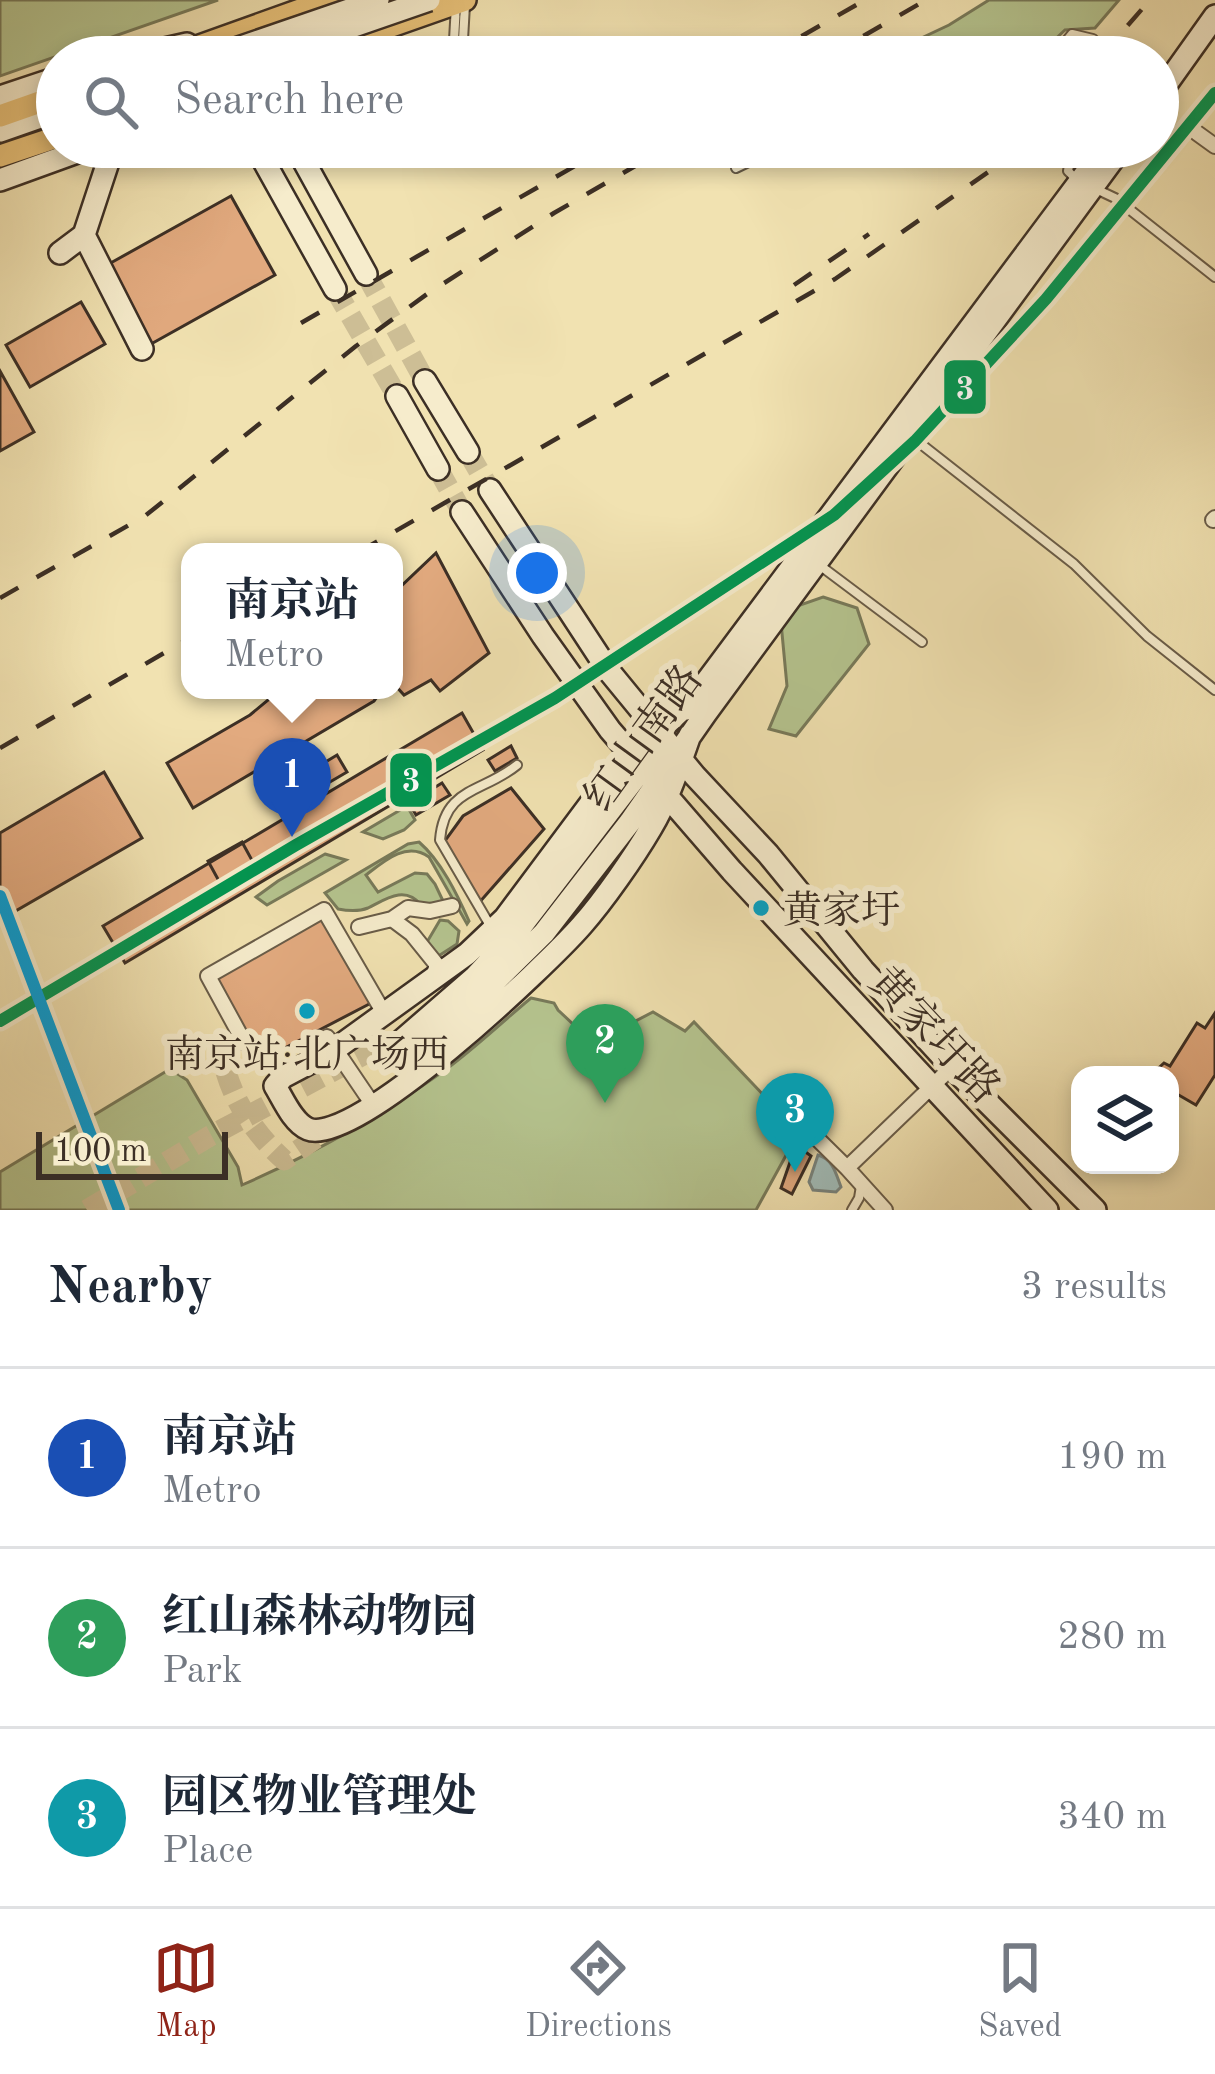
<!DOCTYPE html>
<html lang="en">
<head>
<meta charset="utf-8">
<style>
	:root { --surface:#fff; --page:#f2f2f3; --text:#1f2937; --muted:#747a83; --line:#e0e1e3; --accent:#8f2418 }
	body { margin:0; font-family:"Old Standard TT","Noto Serif SC",serif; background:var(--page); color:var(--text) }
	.controls { position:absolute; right:36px; bottom:36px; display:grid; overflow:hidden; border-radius:24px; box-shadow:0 6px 18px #0003 }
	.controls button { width:108px; height:108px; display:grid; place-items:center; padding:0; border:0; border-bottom:3px solid var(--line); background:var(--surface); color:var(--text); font:60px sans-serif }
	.scale { position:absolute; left:36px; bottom:30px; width:192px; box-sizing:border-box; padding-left:12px; border:6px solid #3c2f25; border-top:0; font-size:33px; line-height:42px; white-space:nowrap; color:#3c2f25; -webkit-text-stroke:9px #f6eccc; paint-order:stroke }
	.you { position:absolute; left:537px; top:573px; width:42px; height:42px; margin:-30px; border:9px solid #fff; border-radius:50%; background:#1a73e8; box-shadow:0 0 0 18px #1a73e833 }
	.badge { display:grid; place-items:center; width:78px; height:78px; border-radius:50%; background:var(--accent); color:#fff; font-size:39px; font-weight:700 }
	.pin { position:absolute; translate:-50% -99px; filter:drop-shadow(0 3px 6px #0008) }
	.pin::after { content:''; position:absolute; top:63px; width:42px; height:36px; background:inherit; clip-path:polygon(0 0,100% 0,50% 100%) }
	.popup { position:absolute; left:181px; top:543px; width:222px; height:156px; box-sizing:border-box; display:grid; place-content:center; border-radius:24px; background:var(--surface); filter:drop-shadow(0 3px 9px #0005); font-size:39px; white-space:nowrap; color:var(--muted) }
	.popup b { font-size:45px; color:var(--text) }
	.popup::after { content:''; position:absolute; left:50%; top:100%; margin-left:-24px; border:24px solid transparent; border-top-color:var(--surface) }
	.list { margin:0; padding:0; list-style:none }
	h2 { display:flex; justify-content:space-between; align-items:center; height:156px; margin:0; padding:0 48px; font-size:51px }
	h2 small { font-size:39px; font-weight:400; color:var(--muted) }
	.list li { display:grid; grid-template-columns:78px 1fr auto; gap:36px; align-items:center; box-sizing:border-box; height:180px; padding:0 48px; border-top:3px solid var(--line) }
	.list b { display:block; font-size:45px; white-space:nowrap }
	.list p { margin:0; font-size:39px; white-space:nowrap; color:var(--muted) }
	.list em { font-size:39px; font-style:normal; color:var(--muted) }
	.icon { flex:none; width:66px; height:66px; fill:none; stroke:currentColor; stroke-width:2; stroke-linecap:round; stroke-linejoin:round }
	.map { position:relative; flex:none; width:1215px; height:1210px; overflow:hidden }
	.search { position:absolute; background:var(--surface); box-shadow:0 6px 18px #0003; left:36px; right:36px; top:36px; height:132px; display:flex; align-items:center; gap:30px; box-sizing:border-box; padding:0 42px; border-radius:66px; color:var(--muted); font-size:45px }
	.sheet { height:696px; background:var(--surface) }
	nav { display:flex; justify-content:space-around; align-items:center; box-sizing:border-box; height:168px; border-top:3px solid var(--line); background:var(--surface); font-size:33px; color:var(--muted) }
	nav a { display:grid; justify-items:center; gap:6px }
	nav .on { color:var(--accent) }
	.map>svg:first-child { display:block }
	.green { fill:#b5c48f; stroke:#787a5a; stroke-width:3 }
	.water { fill:#a0bbb7; stroke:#78837d; stroke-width:3 }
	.building { fill:#e2aa7f; stroke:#3c2f25; stroke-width:3 }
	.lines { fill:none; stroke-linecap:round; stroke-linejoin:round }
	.secondary-tunnel { stroke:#cdbe95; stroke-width:21; stroke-dasharray:21 10; stroke-linecap:butt }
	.lane-casing { stroke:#695c48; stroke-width:12 }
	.street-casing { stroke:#695c48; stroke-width:18 }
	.secondary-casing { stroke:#3c2f25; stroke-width:26 }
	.primary-casing { stroke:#3c2f25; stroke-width:26 }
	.lane { stroke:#f6eccc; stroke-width:8 }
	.street { stroke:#f6eccc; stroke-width:14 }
	.secondary { stroke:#f6eccc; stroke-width:21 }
	.primary { stroke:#e8c178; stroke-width:21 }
	.rail { stroke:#3c2f25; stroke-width:4.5; stroke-dasharray:21 21; stroke-linecap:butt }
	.secondary-bridge-casing { stroke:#3c2f25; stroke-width:26; stroke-linecap:butt }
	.secondary-bridge { stroke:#f6eccc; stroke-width:21 }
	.metro-1-casing { stroke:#f6eccc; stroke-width:21 }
	.metro-2-casing { stroke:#f6eccc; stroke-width:21 }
	.metro-1 { stroke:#009651; stroke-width:12 }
	.metro-2 { stroke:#00a2df; stroke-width:12 }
	.bus-dot { fill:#03a3c6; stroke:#f6eccc; stroke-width:4.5 }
	.labels { text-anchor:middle; stroke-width:12; stroke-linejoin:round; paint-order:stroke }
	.bus-label { font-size:39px; fill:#3c2f25; stroke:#f6eccc; text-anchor:start }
	.street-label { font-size:42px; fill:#3c2f25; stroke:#f6eccc }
	.line-badge { stroke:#f6eccc; stroke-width:4.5 }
	.badge-label { font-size:33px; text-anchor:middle; font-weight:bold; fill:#fff }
</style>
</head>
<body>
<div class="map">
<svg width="1215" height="1210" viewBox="0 0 1215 1210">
	<rect width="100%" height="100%" fill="#f1e2b1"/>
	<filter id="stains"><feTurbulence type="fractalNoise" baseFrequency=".00167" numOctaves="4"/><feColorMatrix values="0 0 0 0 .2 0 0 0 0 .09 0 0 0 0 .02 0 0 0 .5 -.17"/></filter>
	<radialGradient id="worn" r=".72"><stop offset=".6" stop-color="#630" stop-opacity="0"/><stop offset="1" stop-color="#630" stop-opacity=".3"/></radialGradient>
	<path class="green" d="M 0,0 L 218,0 L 0,76 Z
		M 989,0 L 1119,0 L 1095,28 L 1065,30 L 1044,50 L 1023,47 L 1000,57 L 881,57 L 949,25 Z
		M 823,597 L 857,608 L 869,644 L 796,736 L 769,729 L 787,686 L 780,612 Z
		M 407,806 L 415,820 L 404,830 L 383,839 L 363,832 Z
		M 419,842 C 441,861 457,894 469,921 L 467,924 L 429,857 C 407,841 385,860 366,875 L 378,892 L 415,873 L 427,874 L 435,884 L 444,903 L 421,905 C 405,885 386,899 368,908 C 358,912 348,911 338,909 L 325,893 L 408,844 Z
		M 325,854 L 346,860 L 267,905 L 256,897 L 278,881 Z
		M 440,920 L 448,921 L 459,931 L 457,944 L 440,955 L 433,955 L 427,942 Z
		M 531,998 L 554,1003 L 558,1010 L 593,1043 L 653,1012 L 685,1031 L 694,1022 L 770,1102 L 795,1139 L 756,1210 L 0,1210 L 0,1172 L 170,1069 L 187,1080 L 238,1167 L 242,1185 C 313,1154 382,1115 445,1070 C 475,1048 502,1022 531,998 Z"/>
	<path class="water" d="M 818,1155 C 833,1159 836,1174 841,1187 L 836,1192 L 813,1190 L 809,1182 Z"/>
	<path class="building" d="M 231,196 L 275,275 L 151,344 L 107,265 Z
		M 81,302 L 105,344 L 30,387 L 6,345 Z
		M 0,371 L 34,432 L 0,451 Z
		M 436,553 L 489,653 L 440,691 L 431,680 L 404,695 L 394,684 L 394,593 Z
		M 280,690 L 382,690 L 374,701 L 193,808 L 167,763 L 250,715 Z
		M 462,713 L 483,750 L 125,963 L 103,926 Z
		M 511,746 L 517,758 L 495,771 L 488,760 Z
		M 337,755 L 347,772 L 318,789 L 309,772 Z
		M 104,772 L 142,838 L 0,920 L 0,833 Z
		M 442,783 L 450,795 L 416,815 L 409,803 Z
		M 511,788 L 544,829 L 478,904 L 444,842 L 463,816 Z
		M 242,842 L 259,873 L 225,892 L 208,861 Z
		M 324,910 L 375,1001 L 256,1063 L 208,976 Z
		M 1215,1013 L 1215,1075 L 1196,1105 L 1170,1090 L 1170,1075 L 1151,1075 L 1164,1063 L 1170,1066 L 1197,1023 L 1205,1028 Z
		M 796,1145 L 811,1156 L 792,1194 L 781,1188 Z"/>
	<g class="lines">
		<path class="secondary-tunnel" d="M 366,274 L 425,381
			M 335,289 L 397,396
			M 468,452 L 490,490
			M 438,469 L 462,512
			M 226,1072 C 236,1106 258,1137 284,1160 L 328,1130
			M 87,1210 L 210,1136 L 380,1046 L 400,1042"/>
		<defs>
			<path id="lane" d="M 453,57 L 456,5
				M 462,57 L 465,5
				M 1053,57 L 1072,34 L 1093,39
				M 1072,147 L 1068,171 L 1077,180
				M 736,168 L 780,147
				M 1096,189 L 1115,198 L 1215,277
				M 912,437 L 1074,564 L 1147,636 L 1215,690
				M 818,564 L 922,642
				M 488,926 L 488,922 L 440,840 C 444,787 483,793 517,765
				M 852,1210 L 859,1198 L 861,1186"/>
			<path id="street" d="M 1197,133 L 1215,146
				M 1213,520 L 1215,518
				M 392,919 L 408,908 L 430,911 L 452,906
				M 359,927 L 392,919 L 412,934 L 437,965 L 432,980
				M 327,1037 L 373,1105
				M 244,1042 L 208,976 L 324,910 L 385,1015
				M 780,1102 L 847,1168 L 952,1067
				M 847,1168 L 885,1210"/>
			<path id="secondary" d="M 129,57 L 187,44
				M 1158,96 L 1215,16
				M 0,97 L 57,78
				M 0,131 L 57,111
				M 256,147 L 335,289
				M 296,147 L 366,274
				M 0,180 L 91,147
				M 84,235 L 142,349
				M 60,253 L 84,235 L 113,147
				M 425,381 L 468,452
				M 397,396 L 438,469
				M 490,490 L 608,670 L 695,776 L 768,854 L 863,970 L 952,1067 L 1095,1210
				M 462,512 L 543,636 L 610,730 L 732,871 L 1047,1210
				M 686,709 L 1098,157
				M 690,735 C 679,766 668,800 651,828 C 634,857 604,900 582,925 C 548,964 355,1148 308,1129 C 293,1123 283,1099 275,1086 L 283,1077 L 334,1050 L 467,954 L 505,918 L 611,776 L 693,699
				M 400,1042 L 475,977 L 516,933 L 665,739
				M 409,1056 L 462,1014 L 544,933 L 630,822 L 706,713 L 1122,147"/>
			<path id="primary" d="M 169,57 L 328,0
				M 303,57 L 465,0
				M 0,116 L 57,96
				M 0,156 L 57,137"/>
		</defs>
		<use href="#lane" class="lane-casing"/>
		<use href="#street" class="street-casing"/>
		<use href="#secondary" class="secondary-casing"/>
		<use href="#primary" class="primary-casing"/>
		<use href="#lane" class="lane"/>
		<use href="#street" class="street"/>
		<use href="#secondary" class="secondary"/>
		<use href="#primary" class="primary"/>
		<path class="rail" d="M 765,57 L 865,0
			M 827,57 L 926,0
			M 1100,57 L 1150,0
			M 794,285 L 869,234
			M 301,323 L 608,147
			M 359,552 L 835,279 L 1024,147
			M 0,598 L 145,516 L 356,346 L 427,294 L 554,213 L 668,147
			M 0,748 L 190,638"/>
		<defs>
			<path id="secondary-bridge" d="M 212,57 L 378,0
				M 264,57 L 429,0"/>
		</defs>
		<use href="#secondary-bridge" class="secondary-bridge-casing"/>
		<use href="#secondary-bridge" class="secondary-bridge"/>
		<defs>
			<path id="metro-1" d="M 0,1021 L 296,845 L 555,698 L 834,515 L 915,441 L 1046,299 L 1215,93"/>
			<path id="metro-2" d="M 0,896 L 119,1210"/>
		</defs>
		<use href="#metro-1" class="metro-1-casing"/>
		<use href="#metro-2" class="metro-2-casing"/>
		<use href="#metro-1" class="metro-1"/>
		<use href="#metro-2" class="metro-2"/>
	</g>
	<g class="bus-dot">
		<circle cx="761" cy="908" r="10"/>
		<circle cx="307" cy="1011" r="10"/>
	</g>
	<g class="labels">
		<g class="bus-label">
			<text x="783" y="923">黄家圩</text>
			<text x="307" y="1067" text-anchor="middle">南京站·北广场西</text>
		</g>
		<g class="street-label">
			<text transform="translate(642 737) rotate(-54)" y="15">红山南路</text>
			<text transform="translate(936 1034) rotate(47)" y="15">黄家圩路</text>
		</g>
	</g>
	<g class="line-badge">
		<rect x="942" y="358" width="46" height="58" rx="12" fill="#009651"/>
		<rect x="388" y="751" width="46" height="58" rx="12" fill="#009651"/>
	</g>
	<g class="badge-label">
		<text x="965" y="399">3</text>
		<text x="411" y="791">3</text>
	</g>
	<rect width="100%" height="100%" filter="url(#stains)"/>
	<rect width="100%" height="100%" fill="url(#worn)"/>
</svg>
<div class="controls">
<button><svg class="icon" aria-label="layers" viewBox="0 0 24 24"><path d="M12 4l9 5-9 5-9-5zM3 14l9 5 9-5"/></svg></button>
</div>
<div class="scale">100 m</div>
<div class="you"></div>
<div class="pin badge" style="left:292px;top:837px;background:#1a4fb4">1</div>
<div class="popup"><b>南京站</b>Metro</div>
<div class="pin badge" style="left:605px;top:1103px;background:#2e9e5b">2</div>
<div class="pin badge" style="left:795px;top:1172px;background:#0f9aa8">3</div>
<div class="search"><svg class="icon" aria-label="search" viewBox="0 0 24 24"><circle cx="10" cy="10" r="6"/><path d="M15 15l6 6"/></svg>Search here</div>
</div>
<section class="sheet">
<h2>Nearby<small>3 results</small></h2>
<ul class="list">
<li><span class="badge" style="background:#1a4fb4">1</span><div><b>南京站</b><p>Metro</p></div><em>190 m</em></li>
<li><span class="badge" style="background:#2e9e5b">2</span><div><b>红山森林动物园</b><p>Park</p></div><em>280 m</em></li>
<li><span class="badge" style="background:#0f9aa8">3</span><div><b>园区物业管理处</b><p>Place</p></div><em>340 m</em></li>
</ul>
</section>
<nav>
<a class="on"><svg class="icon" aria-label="map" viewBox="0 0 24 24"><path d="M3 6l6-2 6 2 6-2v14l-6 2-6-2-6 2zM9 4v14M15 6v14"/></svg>Map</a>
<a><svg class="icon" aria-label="directions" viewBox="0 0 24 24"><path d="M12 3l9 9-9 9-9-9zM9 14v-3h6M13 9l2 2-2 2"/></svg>Directions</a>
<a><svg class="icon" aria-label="saved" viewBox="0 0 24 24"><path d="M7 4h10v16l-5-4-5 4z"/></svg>Saved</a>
</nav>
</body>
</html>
